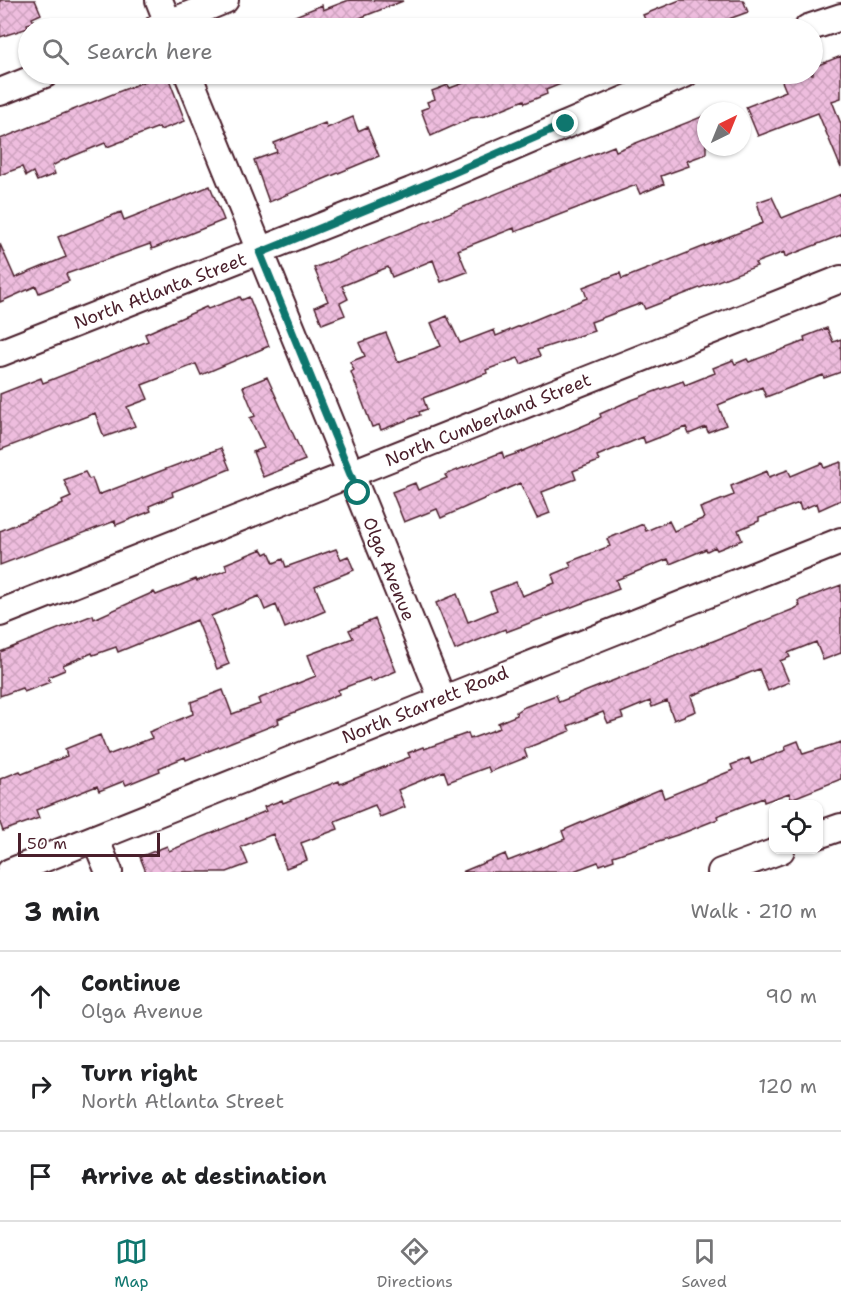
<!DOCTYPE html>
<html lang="en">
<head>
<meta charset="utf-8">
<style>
	:root { --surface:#fff; --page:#f6f6f6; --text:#202124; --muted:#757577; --line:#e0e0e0; --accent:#0f766e }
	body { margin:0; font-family:"Shantell Sans",sans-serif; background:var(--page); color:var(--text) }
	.controls { position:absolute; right:18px; bottom:18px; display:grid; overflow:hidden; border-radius:12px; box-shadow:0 2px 4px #0004 }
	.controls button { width:54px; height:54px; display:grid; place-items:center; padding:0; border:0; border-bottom:2px solid var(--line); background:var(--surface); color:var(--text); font:30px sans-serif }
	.compass { position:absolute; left:697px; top:102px; width:54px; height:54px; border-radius:50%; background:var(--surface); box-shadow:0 2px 4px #0004; rotate:43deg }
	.scale { position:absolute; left:18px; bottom:15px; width:142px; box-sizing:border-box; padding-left:6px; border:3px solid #4a1f2b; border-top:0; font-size:16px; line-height:21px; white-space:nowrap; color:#4a1f2b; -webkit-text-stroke:4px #fff; paint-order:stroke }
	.stop { position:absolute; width:18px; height:18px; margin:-14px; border:4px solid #0f766e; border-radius:50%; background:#fff }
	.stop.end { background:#0f766e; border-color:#fff; box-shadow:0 2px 6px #0008 }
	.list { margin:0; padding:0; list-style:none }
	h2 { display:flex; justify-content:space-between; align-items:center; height:78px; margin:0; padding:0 24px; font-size:26px }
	h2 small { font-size:20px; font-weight:400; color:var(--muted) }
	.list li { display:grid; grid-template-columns:39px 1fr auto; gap:18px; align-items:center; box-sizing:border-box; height:90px; padding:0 24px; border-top:2px solid var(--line) }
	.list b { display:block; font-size:22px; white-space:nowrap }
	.list p { margin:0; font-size:20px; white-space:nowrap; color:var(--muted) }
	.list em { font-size:20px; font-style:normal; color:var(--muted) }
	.icon { flex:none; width:33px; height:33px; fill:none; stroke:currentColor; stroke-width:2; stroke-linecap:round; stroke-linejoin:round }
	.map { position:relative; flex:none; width:841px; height:872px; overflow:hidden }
	.search { position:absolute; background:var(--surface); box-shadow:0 2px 4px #0004; left:18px; right:18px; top:18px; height:66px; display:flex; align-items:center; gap:15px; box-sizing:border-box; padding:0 21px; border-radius:33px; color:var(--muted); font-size:22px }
	.sheet { height:348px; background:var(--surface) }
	nav { display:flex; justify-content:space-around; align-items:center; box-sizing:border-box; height:84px; border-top:2px solid var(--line); background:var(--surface); font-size:16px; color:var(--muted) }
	nav a { display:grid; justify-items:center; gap:3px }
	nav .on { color:var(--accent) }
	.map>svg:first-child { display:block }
	.building { fill:url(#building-cross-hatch); stroke:#4a1f2b; stroke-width:1.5 }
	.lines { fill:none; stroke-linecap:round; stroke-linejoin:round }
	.minor-casing { stroke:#4a1f2b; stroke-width:30 }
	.minor { stroke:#fff; stroke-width:26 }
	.route { stroke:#0f766e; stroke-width:8 }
	.labels { text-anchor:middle; stroke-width:4.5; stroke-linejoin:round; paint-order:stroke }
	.street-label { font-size:18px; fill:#4a1f2b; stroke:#fff }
</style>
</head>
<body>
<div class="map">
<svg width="841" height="872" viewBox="0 0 841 872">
	<defs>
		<pattern id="building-cross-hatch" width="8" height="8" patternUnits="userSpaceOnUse" patternTransform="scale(1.5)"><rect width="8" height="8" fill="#eebdde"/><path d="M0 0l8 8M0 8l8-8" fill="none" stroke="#cea2bf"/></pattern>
	</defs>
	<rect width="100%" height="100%" fill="#fff"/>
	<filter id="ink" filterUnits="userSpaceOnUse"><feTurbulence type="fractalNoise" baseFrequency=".0167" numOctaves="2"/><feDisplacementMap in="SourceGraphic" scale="12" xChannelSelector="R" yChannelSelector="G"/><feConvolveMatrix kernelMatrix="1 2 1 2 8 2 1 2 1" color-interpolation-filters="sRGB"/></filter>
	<g filter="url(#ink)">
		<path class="building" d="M 0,0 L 35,0 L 41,14 L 32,18 L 34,22 L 27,24 L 28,28 L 0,37 Z
			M 349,0 L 403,1 L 352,21 L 355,28 L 266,28 L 322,5 L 323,10 Z
			M 680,0 L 743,0 L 748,12 L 704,28 L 649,28 L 643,15 Z
			M 841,56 L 841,98 L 832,101 L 841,124 L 841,168 L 818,113 L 758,136 L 746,107 L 786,91 L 781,79 L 796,74 L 813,74 L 813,67 Z
			M 163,74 L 167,74 L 185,121 L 160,130 L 159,127 L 107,147 L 105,143 L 61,161 L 52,166 L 55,174 L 37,181 L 33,172 L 26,176 L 22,167 L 0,175 L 0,139 Z
			M 488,74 L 585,74 L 546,90 L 547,94 L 525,103 L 524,100 L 485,116 L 471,118 L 431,136 L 421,110 L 429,107 L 427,102 L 435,99 L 432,91 L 448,85 L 450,88 Z
			M 706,115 L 706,154 L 687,161 L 689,166 L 661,176 L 664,184 L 640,194 L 636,185 L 515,232 L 514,228 L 458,250 L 467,272 L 441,282 L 433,260 L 392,277 L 388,267 L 342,286 L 348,299 L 340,303 L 345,315 L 322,324 L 315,307 L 328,301 L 314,268 L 579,160 L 614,146 L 616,151 Z
			M 353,117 L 358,131 L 367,127 L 379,156 L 269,202 L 254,160 L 277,152 L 274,143 L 325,123 L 327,128 Z
			M 210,186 L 224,220 L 152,249 L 150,244 L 66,274 L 69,281 L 39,293 L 36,286 L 0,302 L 0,244 L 15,278 L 66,257 L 58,237 L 121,212 L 124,220 Z
			M 841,194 L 841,235 L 785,257 L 784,252 L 755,263 L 757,266 L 645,309 L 642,303 L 591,322 L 594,331 L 537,350 L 540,356 L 521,364 L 518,358 L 486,370 L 487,373 L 423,398 L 427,409 L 419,412 L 420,415 L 381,430 L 379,425 L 372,427 L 351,372 L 354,370 L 350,362 L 365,356 L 359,343 L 386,333 L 398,362 L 441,346 L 431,323 L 447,316 L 460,343 L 494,330 L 496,336 L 587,298 L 583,287 L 620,273 L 622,279 L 763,223 L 757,202 L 772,197 L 782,218 Z
			M 240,297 L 242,300 L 249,297 L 269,346 L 201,375 L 196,364 L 142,385 L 148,399 L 127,407 L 135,426 L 104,437 L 95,413 L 0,450 L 0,394 L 41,378 L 43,383 L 109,357 L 148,341 L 145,334 L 206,307 L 208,309 Z
			M 827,328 L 833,342 L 841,339 L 841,372 L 824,378 L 823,375 L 766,397 L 762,387 L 718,405 L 726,425 L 708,432 L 706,427 L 689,434 L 686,427 L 645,443 L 643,437 L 597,456 L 599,461 L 573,471 L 576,479 L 542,492 L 550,513 L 537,518 L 520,483 L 441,518 L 437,509 L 404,522 L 392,492 L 415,483 L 418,490 L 447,478 L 445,475 L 502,452 L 504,458 L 521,452 L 592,422 L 601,417 L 600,414 L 629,401 L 683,381 L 685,385 L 715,373 L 713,368 L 733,360 L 735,364 L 747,359 L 749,362 L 805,341 L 804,337 Z
			M 267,377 L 305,460 L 263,477 L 253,452 L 264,448 L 250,418 L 255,416 L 243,387 Z
			M 221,448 L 230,469 L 172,492 L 173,496 L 149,506 L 151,511 L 116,525 L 115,521 L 0,565 L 0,531 L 63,504 L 62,501 L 71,497 L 64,480 L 85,472 L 89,479 L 92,478 L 98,495 Z
			M 841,462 L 841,500 L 819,510 L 817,503 L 801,510 L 799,503 L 759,518 L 759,521 L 738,530 L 742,540 L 717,550 L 715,547 L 707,551 L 706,549 L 670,564 L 668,559 L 616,580 L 619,589 L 506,632 L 505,629 L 455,650 L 436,603 L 457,594 L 468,622 L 497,610 L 490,592 L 516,582 L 522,596 L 555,583 L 552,575 L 571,567 L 569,562 L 610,546 L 607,539 L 643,524 L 646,531 L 669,521 L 674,531 L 704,518 L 700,508 L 734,495 L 731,486 L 767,471 L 769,477 L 788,470 L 791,476 L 822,463 L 824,468 Z
			M 262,549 L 265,554 L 269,552 L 274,563 L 283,559 L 286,567 L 336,549 L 341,559 L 348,556 L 354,570 L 315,586 L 325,611 L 285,628 L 276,605 L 265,610 L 259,596 L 211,616 L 229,664 L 217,669 L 197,620 L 118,652 L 116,647 L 93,655 L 92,653 L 63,665 L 65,670 L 48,677 L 50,682 L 24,692 L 22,688 L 0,696 L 0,652 L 93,615 L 94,619 L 154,592 L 156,595 L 196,579 L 197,581 L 227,570 L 225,564 Z
			M 841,585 L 841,653 L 823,660 L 816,642 L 788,653 L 790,657 L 780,661 L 789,682 L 768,691 L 759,669 L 691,696 L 696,711 L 674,720 L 667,701 L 652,707 L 650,701 L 621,713 L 623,718 L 608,723 L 603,712 L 568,726 L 570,731 L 524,749 L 527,757 L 490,772 L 488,767 L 448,782 L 444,771 L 398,790 L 405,807 L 380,817 L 375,805 L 335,821 L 338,829 L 301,843 L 307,860 L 286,868 L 273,834 L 241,847 L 248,864 L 227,872 L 146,872 L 140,857 L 167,846 L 169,851 L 266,811 L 264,807 L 282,800 L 283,803 L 339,781 L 340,784 L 410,757 L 408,753 L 423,747 L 424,749 L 468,733 L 470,739 L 500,728 L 498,723 L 517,715 L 516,712 L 522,708 L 556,695 L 559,702 L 794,609 L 800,606 L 798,601 Z
			M 375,619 L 396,671 L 371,682 L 369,678 L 338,690 L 339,694 L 278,719 L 279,723 L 186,760 L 185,757 L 159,768 L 160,771 L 126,785 L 124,781 L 99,791 L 97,786 L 36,810 L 39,818 L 3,831 L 0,823 L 0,779 L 20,771 L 22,774 L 67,756 L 65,749 L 100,735 L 108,755 L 152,738 L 149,732 L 193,714 L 191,702 L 223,690 L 232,714 L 260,704 L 258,699 L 316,676 L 308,655 L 353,638 L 349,630 Z
			M 798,741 L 803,754 L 841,742 L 841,779 L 791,799 L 789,793 L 764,802 L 763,798 L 717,816 L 718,819 L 683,833 L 613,856 L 614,860 L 600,865 L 598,862 L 571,872 L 462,872 L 505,854 L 508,861 L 565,839 L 562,831 L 608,811 L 661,789 L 664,798 L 733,770 L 731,765 L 749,758 L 751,764 L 786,750 L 785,746 Z"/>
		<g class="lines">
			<defs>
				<path id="minor" d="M 159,0 L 170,28
					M 157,28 L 225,0
					M 808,28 L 841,17
					M 188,74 L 442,698
					M 0,92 L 45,74
					M 0,353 L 411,191 L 685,74
					M 0,613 L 841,279
					M 818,835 L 841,827
					M 95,838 L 109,872
					M 10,872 L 841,541
					M 721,872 L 781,850"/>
			</defs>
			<use href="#minor" class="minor-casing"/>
			<use href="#minor" class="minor"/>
		</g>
	</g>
	<g class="lines" filter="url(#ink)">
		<path class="route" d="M 358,493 L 260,253 L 411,191 L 566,124"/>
	</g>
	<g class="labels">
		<g class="street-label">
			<text transform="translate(160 291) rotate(-21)" y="6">North Atlanta Street</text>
			<text transform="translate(488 420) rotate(-22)" y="6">North Cumberland Street</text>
			<text transform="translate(389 569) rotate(68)" y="6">Olga Avenue</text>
			<text transform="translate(425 705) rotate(-22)" y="6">North Starrett Road</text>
		</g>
	</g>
</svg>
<div class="controls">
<button><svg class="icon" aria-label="locate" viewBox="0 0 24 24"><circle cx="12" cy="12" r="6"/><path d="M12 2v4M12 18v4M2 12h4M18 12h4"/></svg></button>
</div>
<svg class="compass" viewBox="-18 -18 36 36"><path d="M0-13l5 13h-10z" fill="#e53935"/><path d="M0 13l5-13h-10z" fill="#757577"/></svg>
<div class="scale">50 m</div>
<div class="stop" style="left:358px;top:493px"></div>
<div class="stop end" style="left:566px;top:124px"></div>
<div class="search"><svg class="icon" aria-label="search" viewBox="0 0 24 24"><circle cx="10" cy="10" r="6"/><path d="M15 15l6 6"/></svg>Search here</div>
</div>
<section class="sheet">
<h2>3 min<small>Walk · 210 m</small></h2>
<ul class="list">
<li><svg class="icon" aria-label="ahead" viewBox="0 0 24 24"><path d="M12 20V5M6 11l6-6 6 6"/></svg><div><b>Continue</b><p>Olga Avenue</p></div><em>90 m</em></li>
<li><svg class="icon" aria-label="right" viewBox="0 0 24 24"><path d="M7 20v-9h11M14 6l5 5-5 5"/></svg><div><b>Turn right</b><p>North Atlanta Street</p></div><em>120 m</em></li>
<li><svg class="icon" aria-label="arrive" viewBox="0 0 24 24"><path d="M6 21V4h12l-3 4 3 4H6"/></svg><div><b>Arrive at destination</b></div></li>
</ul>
</section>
<nav>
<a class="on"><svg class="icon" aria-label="map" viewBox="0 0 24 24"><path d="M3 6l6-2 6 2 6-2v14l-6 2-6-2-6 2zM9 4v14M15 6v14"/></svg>Map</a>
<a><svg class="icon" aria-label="directions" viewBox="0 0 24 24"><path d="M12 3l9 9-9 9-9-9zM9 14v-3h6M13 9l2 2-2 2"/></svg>Directions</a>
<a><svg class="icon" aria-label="saved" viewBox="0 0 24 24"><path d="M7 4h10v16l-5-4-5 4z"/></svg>Saved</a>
</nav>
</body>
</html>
